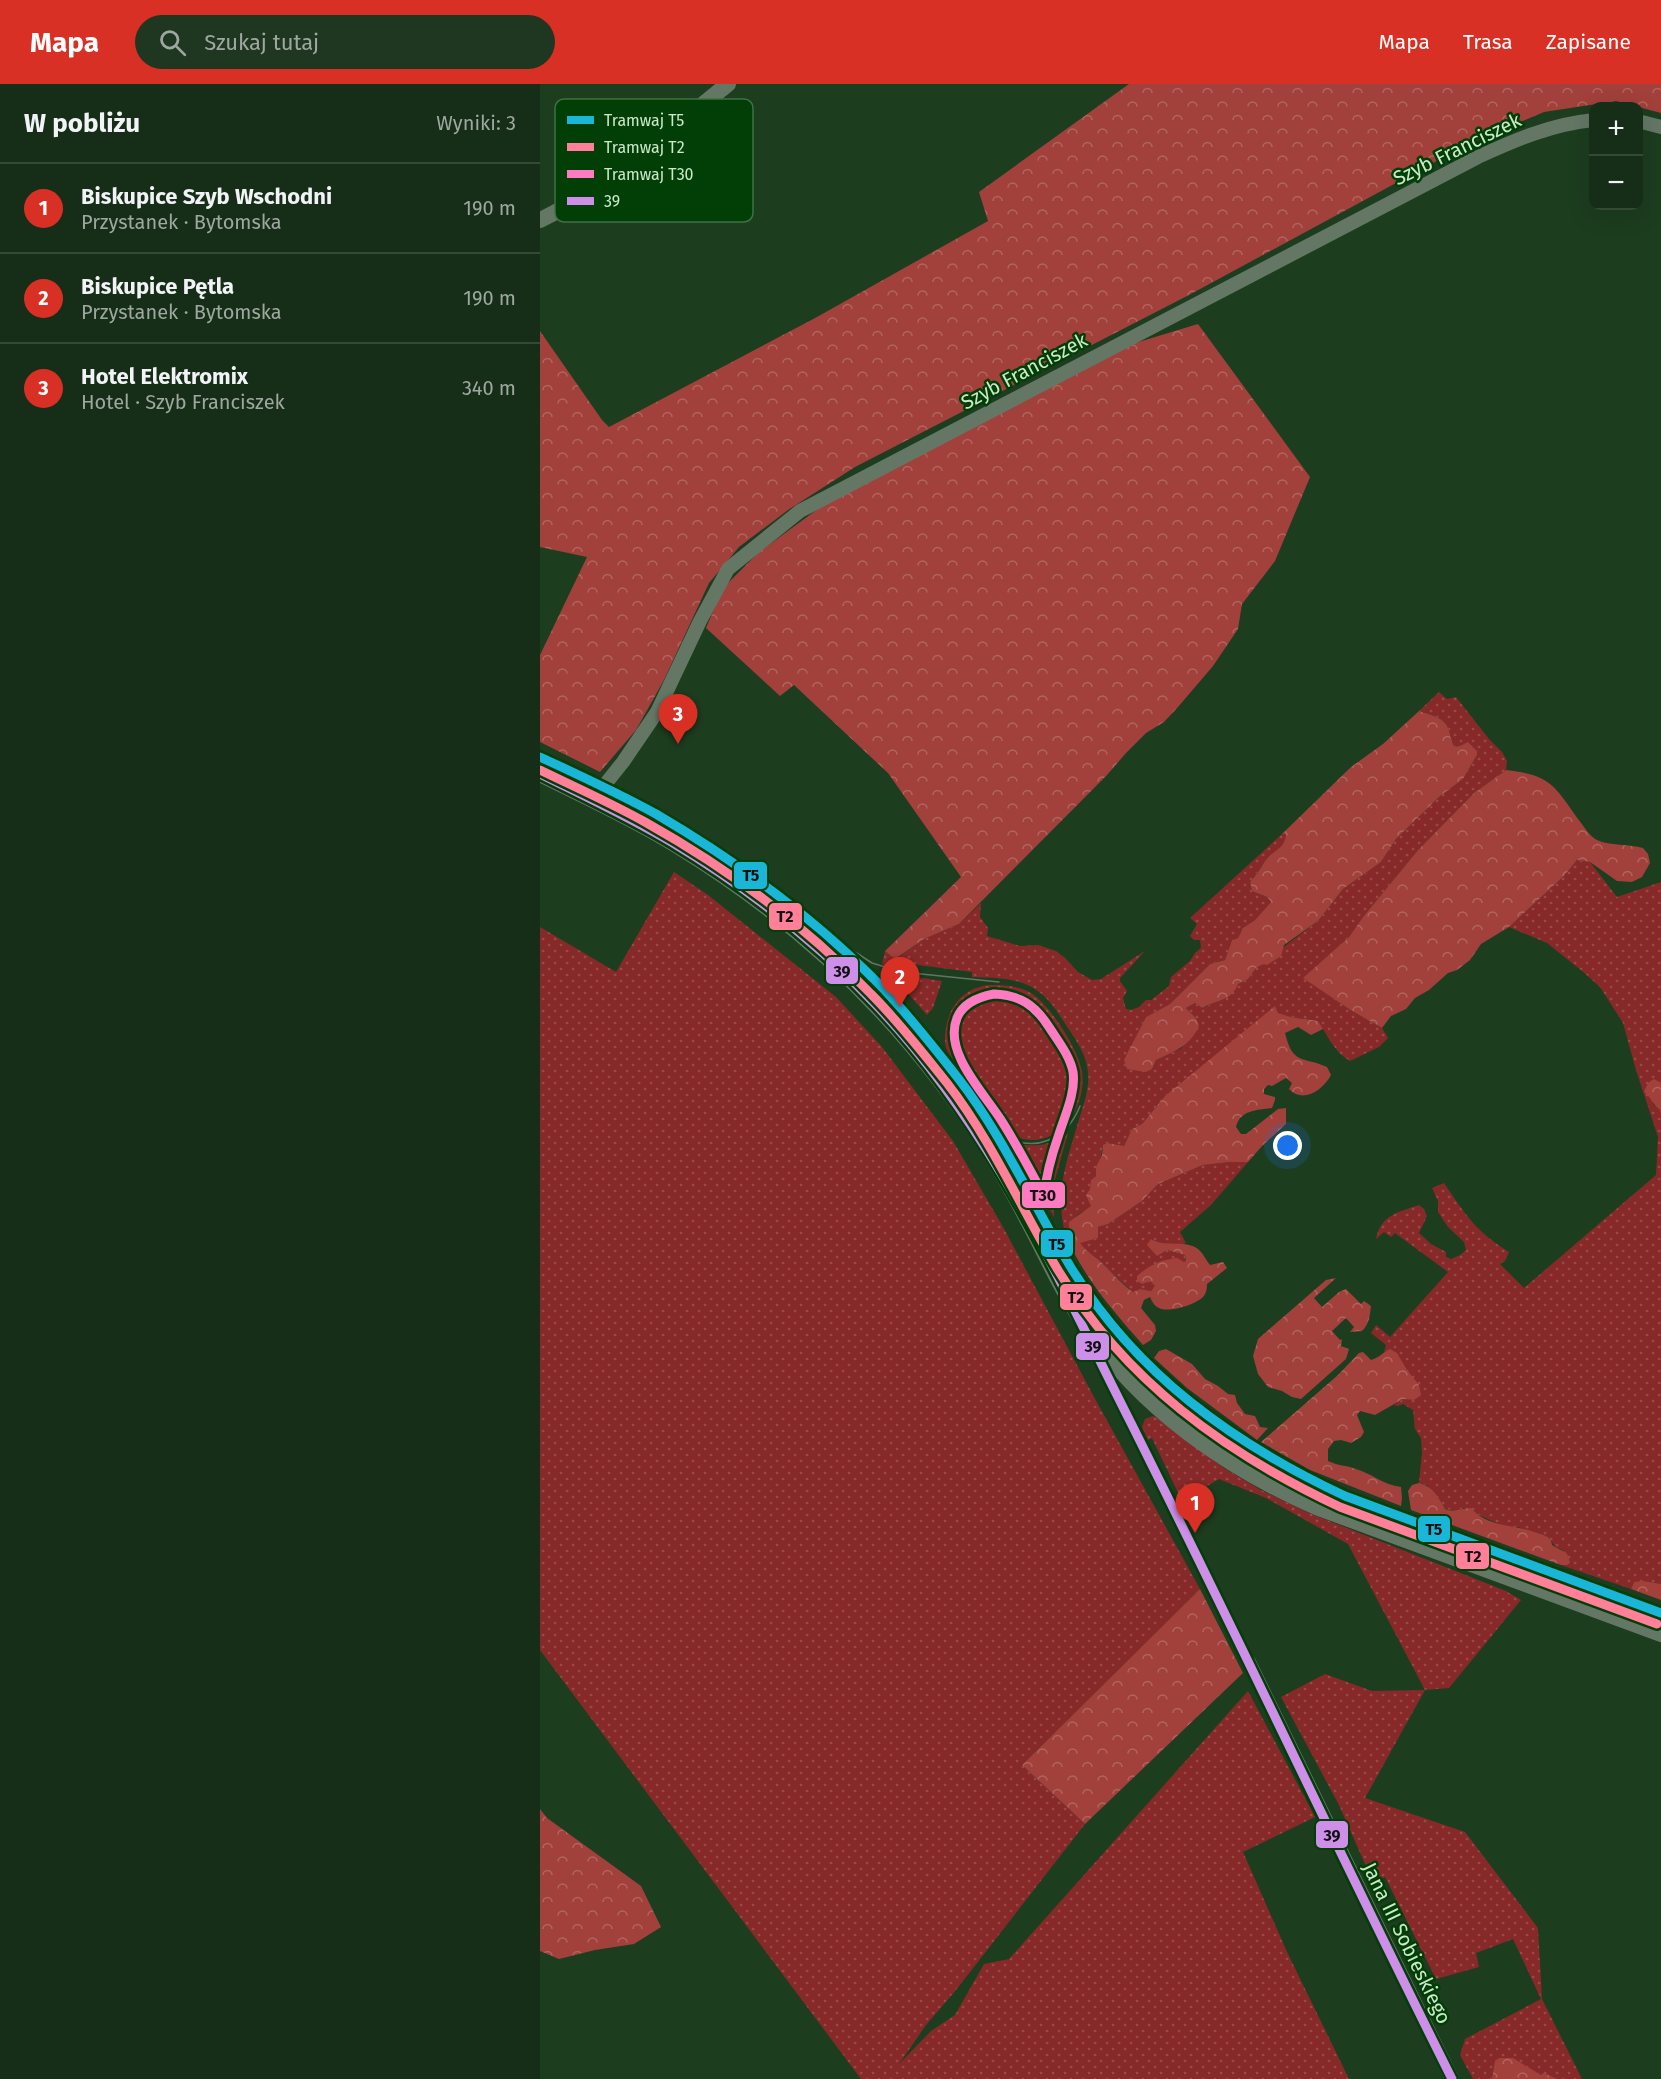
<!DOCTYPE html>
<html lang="pl">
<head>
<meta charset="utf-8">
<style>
	:root { --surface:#162e17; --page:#1f3620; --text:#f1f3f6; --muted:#9ea8a1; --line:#354a36; --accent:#d93025 }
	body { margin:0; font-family:"Fira Sans",sans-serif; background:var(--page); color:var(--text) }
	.controls { position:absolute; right:18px; top:18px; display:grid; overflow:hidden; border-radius:12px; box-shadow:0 6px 24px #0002 }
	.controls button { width:54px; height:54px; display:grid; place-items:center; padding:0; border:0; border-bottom:2px solid var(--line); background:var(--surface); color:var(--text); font:30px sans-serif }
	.you { position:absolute; left:748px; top:1062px; width:21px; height:21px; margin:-15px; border:4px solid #fff; border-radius:50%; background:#1a73e8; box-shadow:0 0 0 9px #1a73e833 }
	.badge { display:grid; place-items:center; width:39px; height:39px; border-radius:50%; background:var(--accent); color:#fff; font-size:20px; font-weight:700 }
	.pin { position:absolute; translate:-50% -50px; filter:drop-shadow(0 2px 3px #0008) }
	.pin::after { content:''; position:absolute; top:32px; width:21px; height:18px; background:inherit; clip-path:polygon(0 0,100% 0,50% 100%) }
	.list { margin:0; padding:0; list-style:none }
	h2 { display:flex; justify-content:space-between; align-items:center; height:78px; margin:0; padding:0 24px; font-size:26px }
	h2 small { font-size:20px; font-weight:400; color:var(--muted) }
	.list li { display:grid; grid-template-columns:39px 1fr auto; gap:18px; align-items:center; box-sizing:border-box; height:90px; padding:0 24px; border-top:2px solid var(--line) }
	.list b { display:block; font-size:22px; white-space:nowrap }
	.list p { margin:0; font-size:20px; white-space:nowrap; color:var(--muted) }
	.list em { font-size:20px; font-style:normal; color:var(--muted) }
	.icon { flex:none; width:33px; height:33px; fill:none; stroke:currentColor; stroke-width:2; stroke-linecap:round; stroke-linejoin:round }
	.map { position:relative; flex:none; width:1121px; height:1995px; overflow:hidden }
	header { display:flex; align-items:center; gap:36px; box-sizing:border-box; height:84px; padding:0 30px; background:var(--accent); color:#fff }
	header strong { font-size:28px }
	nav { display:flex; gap:33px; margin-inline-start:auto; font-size:21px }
	.search { width:420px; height:54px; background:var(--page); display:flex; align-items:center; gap:15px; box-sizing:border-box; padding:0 21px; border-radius:33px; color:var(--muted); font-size:22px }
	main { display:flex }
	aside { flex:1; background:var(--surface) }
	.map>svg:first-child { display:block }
	.green { fill:url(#green-dots) }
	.forest { fill:url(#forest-crowns) }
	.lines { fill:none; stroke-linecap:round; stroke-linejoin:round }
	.minor { stroke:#647765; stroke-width:14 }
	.tertiary { stroke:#647765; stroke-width:16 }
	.tram { stroke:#617662; stroke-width:1.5 }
	.bus-1-casing { stroke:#013f07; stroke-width:14 }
	.bus-1 { stroke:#ce8fe9; stroke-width:9 }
	.tram-1-casing { stroke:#013f07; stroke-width:14 }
	.tram-2-casing { stroke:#013f07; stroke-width:14 }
	.tram-3-casing { stroke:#013f07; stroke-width:14 }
	.tram-1 { stroke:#1ab6d8; stroke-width:9 }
	.tram-2 { stroke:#ff8098; stroke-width:9 }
	.tram-3 { stroke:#fe7ac1; stroke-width:9 }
	.labels { text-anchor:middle; stroke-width:5; stroke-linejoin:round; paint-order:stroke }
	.street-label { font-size:20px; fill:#cce9ca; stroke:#013f07 }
	.key { fill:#013f07; stroke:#3e7242; stroke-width:1.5 }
	.key-label { font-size:16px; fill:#cce9ca }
	.line-badge { stroke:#013f07; stroke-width:2 }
	.pale-badge-label { font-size:16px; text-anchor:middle; font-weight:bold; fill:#111 }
</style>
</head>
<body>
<header>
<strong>Mapa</strong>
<div class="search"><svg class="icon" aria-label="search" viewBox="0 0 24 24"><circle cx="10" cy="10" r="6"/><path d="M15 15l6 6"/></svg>Szukaj tutaj</div>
<nav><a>Mapa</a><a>Trasa</a><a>Zapisane</a></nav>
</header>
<main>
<aside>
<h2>W pobliżu<small>Wyniki: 3</small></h2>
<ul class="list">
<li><span class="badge">1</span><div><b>Biskupice Szyb Wschodni</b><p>Przystanek · Bytomska</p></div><em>190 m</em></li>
<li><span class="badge">2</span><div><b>Biskupice Pętla</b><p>Przystanek · Bytomska</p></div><em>190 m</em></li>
<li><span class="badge">3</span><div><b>Hotel Elektromix</b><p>Hotel · Szyb Franciszek</p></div><em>340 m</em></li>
</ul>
</aside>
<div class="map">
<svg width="1121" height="1995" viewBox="0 0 1121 1995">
	<defs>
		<pattern id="green-dots" width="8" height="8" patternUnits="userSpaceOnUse" patternTransform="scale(1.5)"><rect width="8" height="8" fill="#872929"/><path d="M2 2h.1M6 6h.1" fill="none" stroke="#974847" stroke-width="1.8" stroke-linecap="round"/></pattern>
		<pattern id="forest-crowns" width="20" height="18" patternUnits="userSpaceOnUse" patternTransform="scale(1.5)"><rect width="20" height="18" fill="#a2403b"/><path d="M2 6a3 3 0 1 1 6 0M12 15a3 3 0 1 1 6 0" fill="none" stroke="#b2655f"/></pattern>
	</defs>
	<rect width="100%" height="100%" fill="#1d3d1f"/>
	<path class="green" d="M 899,608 L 907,615 L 916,613 L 949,655 L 962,668 L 967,677 L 966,686 L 934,709 L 878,766 L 823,833 L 809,853 L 764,894 L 812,927 L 842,944 L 848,954 L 839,963 L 810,977 C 794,968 788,952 778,937 C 762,934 754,935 737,929 L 736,924 L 625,1012 L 602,1040 L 592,1045 L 584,1062 L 568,1059 L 562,1065 C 562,1075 556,1082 556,1092 L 551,1096 L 551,1122 C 547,1126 543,1127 539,1130 C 530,1137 530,1143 526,1152 C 513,1108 528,1074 540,1032 C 545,1016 551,999 547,982 C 544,966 533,952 524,938 C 499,897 479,894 432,893 L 432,888 L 355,878 L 351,883 L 342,880 L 345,867 L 356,875 L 384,855 L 419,840 L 441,819 L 440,833 L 448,844 L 447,852 L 480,862 L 498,861 L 516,867 L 525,874 L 538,888 L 552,896 L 561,895 L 605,867 L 580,894 L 580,897 L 587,907 L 583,914 L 586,925 L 591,926 L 599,923 L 606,916 L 611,916 L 629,902 L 631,893 L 650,877 L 655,869 L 661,864 L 660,856 L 654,856 L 650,852 L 657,840 L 650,834 L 742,750 L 746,750 C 746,766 732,766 725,777 C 720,784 716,791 710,798 L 712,807 L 727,813 L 731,818 L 715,836 L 703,844 L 698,854 L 692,856 L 685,876 L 670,880 L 630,920 L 606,933 L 585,976 L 612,985 L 616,976 L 642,964 L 656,934 L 646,924 L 655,919 L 662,924 L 686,914 L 698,900 L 708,895 L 716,884 L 778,837 L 803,805 L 841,778 L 856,755 L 899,713 L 923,695 L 937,671 L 937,667 L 922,661 L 915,663 C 910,656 911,651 908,644 C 904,633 890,631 879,627 Z
		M 1037,776 L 1050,778 L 1077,813 L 1121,798 L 1121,999 L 1110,1012 L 1114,1021 L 1120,1026 L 1121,1031 L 1121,1500 L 1094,1498 L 1091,1505 L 1021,1481 L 1027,1481 L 1024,1466 L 1016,1464 L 1009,1454 L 978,1443 L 970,1444 L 952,1437 L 924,1424 L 917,1427 L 905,1425 L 887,1401 L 879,1399 L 882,1369 L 881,1354 L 875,1345 L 873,1326 L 863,1320 L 858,1322 L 854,1321 L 863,1315 L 874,1316 C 871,1292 868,1283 850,1266 L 844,1268 L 846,1261 L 831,1249 L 836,1241 L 850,1253 L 908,1188 L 855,1149 L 851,1153 L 844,1148 L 836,1155 C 841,1131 858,1128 879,1121 L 884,1125 L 887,1132 L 879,1149 L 891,1160 L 906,1168 L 906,1173 L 911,1175 L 920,1171 L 926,1166 L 924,1158 L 908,1143 L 898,1128 L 898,1117 L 892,1104 L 904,1099 C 925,1130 936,1148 969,1168 L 965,1177 L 960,1180 L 984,1204 L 1116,1091 L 1118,1053 L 1096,986 L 1083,939 L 1060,903 L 1042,887 L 1007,859 L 969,843 L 1024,792 Z
		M 134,788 L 168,811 L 296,913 L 342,963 L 413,1057 L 463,1143 L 554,1313 L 660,1505 L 482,1681 L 545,1740 L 416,1906 L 386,1941 L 359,1980 L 391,1947 L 415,1931 L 444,1880 L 469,1875 L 708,1607 L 775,1733 L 703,1768 L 747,1868 L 809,1995 L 321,1995 L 0,1566 L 0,843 L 76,888 Z
		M 350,889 L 402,897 L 393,924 L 387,931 Z
		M 452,901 C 465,901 479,902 491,909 C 510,921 539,966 542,988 C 546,1018 527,1053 496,1056 C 486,1056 472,1054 465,1047 C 459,1041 455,1032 450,1024 C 441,1011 432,997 421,984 C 417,979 410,973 407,966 C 404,959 405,950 406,944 C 410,919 427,902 452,901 Z
		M 379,952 L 422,1005 L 444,1038 L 535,1195 L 552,1218 L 555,1227 L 553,1230 L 546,1228 L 542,1221 C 493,1126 446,1036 377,954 Z
		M 528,1049 L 514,1099 L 514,1133 L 472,1059 C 492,1063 510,1063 528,1049 Z
		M 690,1078 L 708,1078 L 671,1121 L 640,1148 L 646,1159 C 635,1162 620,1161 611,1155 L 627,1166 L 645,1171 L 646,1176 L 610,1197 L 615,1202 L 611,1207 L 600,1205 L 593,1208 C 581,1199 572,1188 561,1178 C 553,1171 547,1168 539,1159 L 557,1154 L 558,1143 L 568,1140 L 602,1117 L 618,1100 L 663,1081 Z
		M 604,1283 L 607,1284 L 656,1330 L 707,1367 L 701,1377 L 681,1364 L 611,1305 L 603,1291 Z
		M 613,1332 L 618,1334 L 684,1384 L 721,1406 L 769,1429 L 966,1507 L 981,1516 L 909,1604 L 885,1606 L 825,1714 L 925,1748 L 998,1844 L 1002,1915 L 1042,1995 L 933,1995 L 920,1971 L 925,1955 L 1001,1915 L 973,1855 L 936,1869 L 939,1883 L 896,1895 L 845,1793 L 833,1798 L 799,1721 L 741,1613 L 785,1590 L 832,1607 L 885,1606 L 808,1460 L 726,1414 L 679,1395 L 642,1417 L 612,1354 L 608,1356 L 602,1343 L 605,1335 Z
		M 712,1369 L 765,1398 L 858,1436 L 855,1444 L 751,1406 L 705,1379 Z
		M 869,1439 L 1121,1532 L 1121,1543 L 867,1452 Z"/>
	<path class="forest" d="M 589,0 L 1121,0 L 1121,29 L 1076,17 L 1004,28 L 928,60 L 649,211 L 315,383 L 248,426 L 199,463 L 169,499 L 124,596 L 96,646 L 60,688 L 0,658 L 0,571 L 47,473 L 0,463 L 0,247 L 62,336 L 69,343 L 277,233 L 448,137 L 439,108 Z
		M 658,240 L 770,393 L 735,477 L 702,520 L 698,545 L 673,582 L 638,623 L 624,638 L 606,649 L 586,669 L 567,691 L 419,840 L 384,855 L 355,875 L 345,867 L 421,793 L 348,689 L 254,601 L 240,612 L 166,544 L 183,504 L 218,469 L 290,416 L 592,260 Z
		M 879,627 C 890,631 904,633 908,644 C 911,651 910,656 915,663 L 922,661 L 928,658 L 937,667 L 937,671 L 923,695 L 899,713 L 856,755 L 841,778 L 803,805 L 778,837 L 744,861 L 741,872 L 727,881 L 723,880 L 716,884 L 708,895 L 698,900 C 693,916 675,917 662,924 L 655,919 L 646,924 L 656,934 L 659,942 C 651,961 634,968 616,976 L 612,985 L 606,988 L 587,985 L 584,976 L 606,933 L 630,920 L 670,880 L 685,876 L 692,856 L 698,854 L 703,844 L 715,836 L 731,818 L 727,813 L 712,807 L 710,798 C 716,791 720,785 725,777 C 732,766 745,766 746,750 L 742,750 L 811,683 L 843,660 Z
		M 966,686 C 1010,691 1014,701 1038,735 C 1044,742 1049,752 1057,756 C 1070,762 1089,760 1103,764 L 1108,770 L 1110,779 L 1102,793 L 1092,798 L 1077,797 L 1050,778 L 1037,776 L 1024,792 L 969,843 L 941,860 L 930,876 L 917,886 L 908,889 L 889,906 L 875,914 L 866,925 L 851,932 L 842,944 L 812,927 L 763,894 L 809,853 L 823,833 L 878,766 L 934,709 Z
		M 735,922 L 738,929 C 754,935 762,934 778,937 L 783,945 L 771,951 L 758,943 L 745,949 C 753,982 763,972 787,983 L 791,991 C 783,1006 763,1020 749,1005 L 752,999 L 746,994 L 732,1002 L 728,1001 L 724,1005 L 724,1010 L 735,1013 L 735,1016 L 732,1024 C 717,1026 700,1026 696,1043 L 701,1050 L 706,1050 L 738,1025 L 746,1024 L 746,1040 L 722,1062 L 708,1078 L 690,1078 L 663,1081 L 618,1100 L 602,1117 L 568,1140 L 558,1143 L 558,1154 L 540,1159 C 547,1168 553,1171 561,1178 C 572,1188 581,1200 593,1208 L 600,1205 L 611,1207 L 615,1202 L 610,1197 L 602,1200 L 597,1197 L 597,1192 C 610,1181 620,1176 637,1174 L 644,1178 L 646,1176 L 645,1171 L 627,1166 L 617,1172 L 607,1161 L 611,1155 C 625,1164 644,1155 658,1165 C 663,1169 666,1176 670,1181 L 683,1178 L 687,1184 L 667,1200 C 667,1205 666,1210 663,1213 C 655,1221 628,1229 619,1224 C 614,1222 612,1217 610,1213 L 604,1216 L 601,1224 L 615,1241 L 616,1247 L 611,1256 L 603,1261 C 574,1228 544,1194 526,1152 L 529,1144 L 529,1138 L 551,1122 L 546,1111 L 550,1105 L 551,1096 L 556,1092 L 556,1083 L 562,1071 L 563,1061 L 568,1059 L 584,1062 L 592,1045 L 602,1040 L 625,1012 Z
		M 1114,995 L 1121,999 L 1121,1031 L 1120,1026 C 1113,1021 1112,1014 1104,1008 L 1108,999 Z
		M 796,1194 L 774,1214 L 782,1223 L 799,1208 L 806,1205 L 821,1220 L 824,1217 L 831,1222 C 830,1231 829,1241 822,1247 L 810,1248 L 814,1243 L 806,1234 L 792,1247 L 800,1256 L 802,1255 L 801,1262 L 809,1265 L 806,1275 L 761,1315 L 752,1313 L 742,1307 L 728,1303 L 718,1290 L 713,1272 L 718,1255 L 786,1196 Z
		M 626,1265 L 652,1280 L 665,1295 L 678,1302 L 688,1310 L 695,1311 L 697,1319 L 705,1330 L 715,1332 L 720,1343 L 728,1344 L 717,1356 L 647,1304 L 614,1274 L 619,1267 Z
		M 850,1265 L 857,1269 L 867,1286 L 879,1301 L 881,1311 L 874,1316 L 863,1315 L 835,1331 L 820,1327 L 817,1331 L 824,1348 L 821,1353 L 811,1359 L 801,1356 L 794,1357 L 788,1365 L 788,1377 C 798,1382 806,1381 816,1385 C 833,1390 843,1401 861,1403 L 862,1414 L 861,1422 L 770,1386 L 721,1358 L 798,1291 L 819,1269 L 823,1268 L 831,1276 C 839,1274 843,1268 850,1265 Z
		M 879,1399 C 893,1402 898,1413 905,1425 C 915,1429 921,1424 931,1424 C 948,1444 975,1440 997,1449 C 1001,1450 1007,1452 1010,1455 C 1013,1460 1010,1460 1015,1463 C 1025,1469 1027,1465 1030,1479 L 1027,1481 L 1021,1481 L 871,1426 L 868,1407 L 872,1401 Z
		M 1103,1497 L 1121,1500 L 1121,1516 L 1091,1505 L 1094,1498 Z
		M 660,1505 L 703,1589 L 545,1740 L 482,1681 Z
		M 0,1725 L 7,1734 L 101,1802 L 121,1843 L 94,1860 L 55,1866 L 19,1875 L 0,1867 Z
		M 959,1974 L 973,1974 L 1001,1991 L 1004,1989 L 1017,1995 L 952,1995 L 955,1977 Z"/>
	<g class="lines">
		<path class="minor" d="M 1098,37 L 1121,43
			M 56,717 L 67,698 L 83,678 L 117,628 L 160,537 L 188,485 L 260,427 L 938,73 C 975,56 1012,40 1054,36
			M 709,1578 L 912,1995"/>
		<path class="tertiary" d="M 0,136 C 70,103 128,48 188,0
			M 0,690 C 46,713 93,734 136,761 C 237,823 329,903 401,998 C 434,1041 463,1088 488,1137 C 507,1172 523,1210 546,1243 C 602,1325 687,1384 776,1423 L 1121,1550"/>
		<path class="tram" d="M 309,864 L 332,879 L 362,888 L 459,898
			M 440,1025 C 446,1034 453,1043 462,1050 C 494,1071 527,1055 540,1022"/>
		<defs>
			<path id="bus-1" d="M 0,690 C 44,712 89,733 131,758 C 206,803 276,857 336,921 C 452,1043 516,1191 591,1339 C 700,1557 803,1777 912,1995"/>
		</defs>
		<use href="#bus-1" class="bus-1-casing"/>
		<use href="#bus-1" class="bus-1"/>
		<defs>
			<path id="tram-1" d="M 0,673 C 39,691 78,709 116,730 C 196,777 273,833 338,899 C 367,929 393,962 418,994 C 463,1052 492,1119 530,1182 C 596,1290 692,1359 805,1412 L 1121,1529"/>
			<path id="tram-2" d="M 0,686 C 35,703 71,719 105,738 C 187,784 266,842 331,910 C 359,938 383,969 407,999 C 452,1057 481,1124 518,1186 C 585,1297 685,1369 800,1423 L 1117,1540"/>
			<path id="tram-3" d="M 454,910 C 480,911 495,921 509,943 C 518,957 530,972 533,988 C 536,1008 525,1031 519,1050 C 512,1070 506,1091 504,1112 C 490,1086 477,1061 461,1036 C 444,1009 403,968 417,934 C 423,919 438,913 454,910 Z"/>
		</defs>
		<use href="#tram-1" class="tram-1-casing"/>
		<use href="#tram-2" class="tram-2-casing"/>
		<use href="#tram-3" class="tram-3-casing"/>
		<use href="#tram-1" class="tram-1"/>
		<use href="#tram-2" class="tram-2"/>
		<use href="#tram-3" class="tram-3"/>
	</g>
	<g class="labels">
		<g class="street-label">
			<text transform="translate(917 65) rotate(-26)" y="7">Szyb Franciszek</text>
			<text transform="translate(484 287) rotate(-28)" y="7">Szyb Franciszek</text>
			<text transform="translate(867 1859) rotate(64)" y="7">Jana III Sobieskiego</text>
		</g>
	</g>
	<rect x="15" y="15" width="198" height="123" rx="9" class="key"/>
	<rect x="27" y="32" width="27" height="8" fill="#1ab6d8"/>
	<rect x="27" y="59" width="27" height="8" fill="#ff8098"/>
	<rect x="27" y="86" width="27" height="8" fill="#fe7ac1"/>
	<rect x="27" y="113" width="27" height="8" fill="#ce8fe9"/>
	<g class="key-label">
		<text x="64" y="42">Tramwaj T5</text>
		<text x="64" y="69">Tramwaj T2</text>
		<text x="64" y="96">Tramwaj T30</text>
		<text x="64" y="123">39</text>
	</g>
	<g class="line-badge">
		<rect x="193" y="777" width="35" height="29" rx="6" fill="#1ab6d8"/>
		<rect x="228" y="818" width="35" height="29" rx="6" fill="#ff8098"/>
		<rect x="285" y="872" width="34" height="29" rx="6" fill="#ce8fe9"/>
		<rect x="481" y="1097" width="45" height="28" rx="6" fill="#fe7ac1"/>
		<rect x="500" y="1145" width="34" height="29" rx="6" fill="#1ab6d8"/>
		<rect x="519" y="1199" width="34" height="28" rx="6" fill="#ff8098"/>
		<rect x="535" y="1248" width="35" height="29" rx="6" fill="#ce8fe9"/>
		<rect x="877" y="1431" width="34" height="28" rx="6" fill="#1ab6d8"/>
		<rect x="915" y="1458" width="35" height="28" rx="6" fill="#ff8098"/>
		<rect x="775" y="1736" width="34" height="29" rx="6" fill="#ce8fe9"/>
	</g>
	<g class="pale-badge-label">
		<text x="211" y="797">T5</text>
		<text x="245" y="838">T2</text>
		<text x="302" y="893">39</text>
		<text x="503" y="1117">T30</text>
		<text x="517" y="1166">T5</text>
		<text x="536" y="1219">T2</text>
		<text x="553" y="1268">39</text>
		<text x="894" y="1451">T5</text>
		<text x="933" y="1478">T2</text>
		<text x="792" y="1757">39</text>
	</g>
</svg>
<div class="controls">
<button>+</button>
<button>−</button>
</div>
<div class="you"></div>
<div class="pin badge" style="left:655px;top:1449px">1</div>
<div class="pin badge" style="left:360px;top:923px">2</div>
<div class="pin badge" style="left:138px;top:660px">3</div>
</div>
</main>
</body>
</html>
